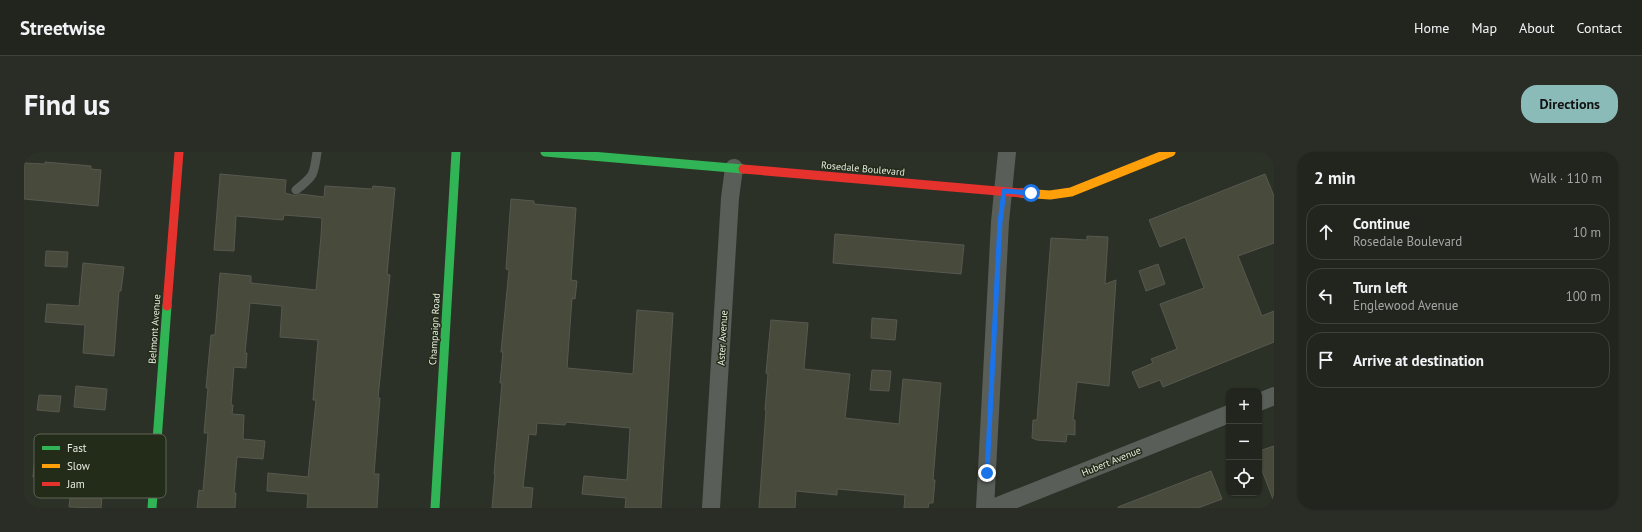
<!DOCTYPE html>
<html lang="en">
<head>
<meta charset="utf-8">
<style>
	:root { --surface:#21251d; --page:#292d26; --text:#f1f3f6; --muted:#a2a5a4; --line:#3e423b; --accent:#8bbbb9 }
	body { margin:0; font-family:"PT Sans",sans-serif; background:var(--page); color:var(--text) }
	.controls { position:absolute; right:12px; bottom:12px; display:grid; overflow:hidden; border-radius:8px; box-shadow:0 1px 3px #0004 }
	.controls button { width:36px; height:36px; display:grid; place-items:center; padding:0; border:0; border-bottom:1px solid var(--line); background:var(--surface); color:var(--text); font:20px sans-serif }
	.stop { position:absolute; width:12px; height:12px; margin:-9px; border:3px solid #1a73e8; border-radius:50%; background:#fff }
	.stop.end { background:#1a73e8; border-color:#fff; box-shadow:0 1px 4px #0008 }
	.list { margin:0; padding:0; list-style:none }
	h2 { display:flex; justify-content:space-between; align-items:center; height:52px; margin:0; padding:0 16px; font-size:17px }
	h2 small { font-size:13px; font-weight:400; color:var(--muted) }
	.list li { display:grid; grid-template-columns:26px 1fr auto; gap:12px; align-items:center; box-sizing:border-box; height:56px; margin:0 8px 8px; padding:0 8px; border:1px solid var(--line); border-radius:16px }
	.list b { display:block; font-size:15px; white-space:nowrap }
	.list p { margin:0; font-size:13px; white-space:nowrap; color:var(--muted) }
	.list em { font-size:13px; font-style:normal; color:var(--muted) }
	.icon { flex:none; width:22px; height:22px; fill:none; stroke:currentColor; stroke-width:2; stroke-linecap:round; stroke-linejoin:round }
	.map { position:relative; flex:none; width:1250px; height:356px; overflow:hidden; border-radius:16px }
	header { display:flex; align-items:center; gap:24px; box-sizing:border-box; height:56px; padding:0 20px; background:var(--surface); border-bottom:1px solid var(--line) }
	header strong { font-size:19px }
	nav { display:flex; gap:22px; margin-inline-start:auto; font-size:14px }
	.intro { display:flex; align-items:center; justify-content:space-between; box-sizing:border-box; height:96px; padding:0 24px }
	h1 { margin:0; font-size:28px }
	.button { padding:10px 18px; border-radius:16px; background:var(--accent); color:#111; font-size:14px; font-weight:700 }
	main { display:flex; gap:24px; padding:0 24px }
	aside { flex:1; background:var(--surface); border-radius:16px; box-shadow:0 1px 3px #0004 }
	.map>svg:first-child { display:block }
	.building { fill:#484a3c; stroke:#575950 }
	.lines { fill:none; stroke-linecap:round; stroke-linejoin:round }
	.lane { stroke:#595e59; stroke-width:9 }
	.street { stroke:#595e59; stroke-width:18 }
	.fast { stroke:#30b455; stroke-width:9 }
	.slow { stroke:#ff9f0a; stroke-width:9 }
	.jam { stroke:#e5322d; stroke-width:9 }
	.route { stroke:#1a73e8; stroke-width:5 }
	.labels { text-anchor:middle; stroke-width:3; stroke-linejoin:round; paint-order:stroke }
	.street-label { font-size:10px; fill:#e7ede1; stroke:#232b19 }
	.key { fill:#232b19; stroke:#5e6555; stroke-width:1 }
	.key-label { font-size:11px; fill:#e7ede1 }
</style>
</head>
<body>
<header>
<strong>Streetwise</strong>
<nav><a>Home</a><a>Map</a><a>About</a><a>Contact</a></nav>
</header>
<div class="intro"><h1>Find us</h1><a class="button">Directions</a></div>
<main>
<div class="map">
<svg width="1250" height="356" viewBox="0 0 1250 356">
	<rect width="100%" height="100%" fill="#2c3127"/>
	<path class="building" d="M 21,10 L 67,14 L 67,17 L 77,18 L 74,54 L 0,47 L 0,11 L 21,12 Z
		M 196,22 L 262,28 L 261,41 L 272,44 L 276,42 L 300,45 L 301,34 L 348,37 L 349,34 L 371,36 L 363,122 L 366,123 L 354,246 L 356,246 L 350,322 L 355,322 L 353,356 L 283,356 L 284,342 L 243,339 L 244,321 L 284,325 L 292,248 L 289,248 L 294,188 L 256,185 L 258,154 L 226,151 L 221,201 L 223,201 L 222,216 L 210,215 L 207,253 L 209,253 L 208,262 L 220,263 L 219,287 L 241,289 L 239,307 L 213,305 L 210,341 L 212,341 L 211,356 L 173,356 L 175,338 L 179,339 L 184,281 L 180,281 L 184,236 L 182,236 L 187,183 L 191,183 L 196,121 L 227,124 L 227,131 L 292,138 L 297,84 L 298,66 L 260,63 L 259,68 L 212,64 L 210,99 L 190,98 Z
		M 1241,22 L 1250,44 L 1250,91 L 1214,104 L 1238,164 L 1250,159 L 1250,190 L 1139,235 L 1136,228 L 1115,236 L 1108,220 L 1129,211 L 1127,207 L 1153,197 L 1136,152 L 1180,136 L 1161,85 L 1136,95 L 1125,68 Z
		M 487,47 L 510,49 L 510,52 L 552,56 L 547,128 L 553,129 L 551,147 L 548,146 L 543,216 L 609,222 L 613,158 L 649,161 L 637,356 L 601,356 L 602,346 L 558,342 L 560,324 L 603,328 L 606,276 L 542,270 L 541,273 L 513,271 L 512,283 L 505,282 L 499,335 L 509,336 L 507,356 L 468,356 L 471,322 L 470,322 L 478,231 L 476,231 L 479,200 L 477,200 L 485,118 L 482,117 Z
		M 811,82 L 940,93 L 937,122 L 809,111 Z
		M 1063,84 L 1084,85 L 1081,132 L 1092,128 L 1085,234 L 1053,230 L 1049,268 L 1051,268 L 1051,283 L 1043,282 L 1042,290 L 1013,288 L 1008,286 L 1009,268 L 1013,268 L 1027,86 L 1063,88 Z
		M 22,99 L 44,100 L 43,115 L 21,114 Z
		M 59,111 L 100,115 L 97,139 L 95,139 L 90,204 L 59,201 L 61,173 L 21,170 L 23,152 L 55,154 Z
		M 1134,112 L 1141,132 L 1122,139 L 1115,119 Z
		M 848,166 L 873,168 L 871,188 L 847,186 Z
		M 747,168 L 784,171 L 780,217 L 826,222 L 821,266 L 875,272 L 879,227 L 917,231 L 909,328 L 911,328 L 909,351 L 905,351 L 904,356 L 880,356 L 881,343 L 813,337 L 813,343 L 772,339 L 771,356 L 735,356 L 742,258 L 741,258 L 744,222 L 742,221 Z
		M 848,218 L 867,219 L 865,239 L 846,238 Z
		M 52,234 L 83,237 L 81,258 L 50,255 Z
		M 15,243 L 37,244 L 35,260 L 13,258 Z
		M 1250,294 L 1250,347 L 1249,347 L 1235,311 L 1235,299 Z
		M 51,298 L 82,301 L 77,356 L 45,355 L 48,328 L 9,325 L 11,305 L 50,308 Z
		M 1187,319 L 1198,347 L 1174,356 L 1094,356 L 1094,355 Z"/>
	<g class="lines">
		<path class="lane" d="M 272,38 C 290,24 290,23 293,0"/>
		<path class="street" d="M 1235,250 L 1250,244
			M 687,356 L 706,46 L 710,16
			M 961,356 L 976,70 L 983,0
			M 969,356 L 1205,262"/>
		<path class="fast" d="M 521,0 L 719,17
			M 128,356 L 143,154
			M 411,356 L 432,0"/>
		<path class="slow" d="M 997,41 L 1026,43 L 1047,40 L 1147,0"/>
		<path class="jam" d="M 719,17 L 997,41
			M 143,154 L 155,0"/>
	</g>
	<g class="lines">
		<path class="route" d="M 963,321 L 976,70 L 980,39 L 1007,41"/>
	</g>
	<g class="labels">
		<g class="street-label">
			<text transform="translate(839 16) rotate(5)" y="4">Rosedale Boulevard</text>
			<text transform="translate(130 177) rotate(-86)" y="4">Belmont Avenue</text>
			<text transform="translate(410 177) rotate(-87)" y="4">Champaign Road</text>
			<text transform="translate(698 186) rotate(-87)" y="4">Aster Avenue</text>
			<text transform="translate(1087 309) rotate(-22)" y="4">Hubert Avenue</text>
		</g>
	</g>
	<rect x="10" y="282" width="132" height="64" rx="6" class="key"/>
	<rect x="18" y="294" width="18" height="4" fill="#30b455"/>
	<rect x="18" y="312" width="18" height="4" fill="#ff9f0a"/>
	<rect x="18" y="330" width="18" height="4" fill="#e5322d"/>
	<g class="key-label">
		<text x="43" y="300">Fast</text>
		<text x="43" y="318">Slow</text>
		<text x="43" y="336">Jam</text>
	</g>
</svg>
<div class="controls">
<button>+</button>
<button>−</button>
<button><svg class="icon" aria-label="locate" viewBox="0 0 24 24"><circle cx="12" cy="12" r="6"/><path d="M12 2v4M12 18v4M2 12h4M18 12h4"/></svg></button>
</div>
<div class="stop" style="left:1007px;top:41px"></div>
<div class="stop end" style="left:963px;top:321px"></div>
</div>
<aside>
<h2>2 min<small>Walk · 110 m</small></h2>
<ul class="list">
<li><svg class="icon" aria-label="ahead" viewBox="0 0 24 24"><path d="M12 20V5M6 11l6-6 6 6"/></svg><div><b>Continue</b><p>Rosedale Boulevard</p></div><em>10 m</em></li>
<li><svg class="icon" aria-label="left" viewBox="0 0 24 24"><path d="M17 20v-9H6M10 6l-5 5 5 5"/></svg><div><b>Turn left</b><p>Englewood Avenue</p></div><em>100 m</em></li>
<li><svg class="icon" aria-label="arrive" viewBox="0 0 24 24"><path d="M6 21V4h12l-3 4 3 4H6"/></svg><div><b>Arrive at destination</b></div></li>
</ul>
</aside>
</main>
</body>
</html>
